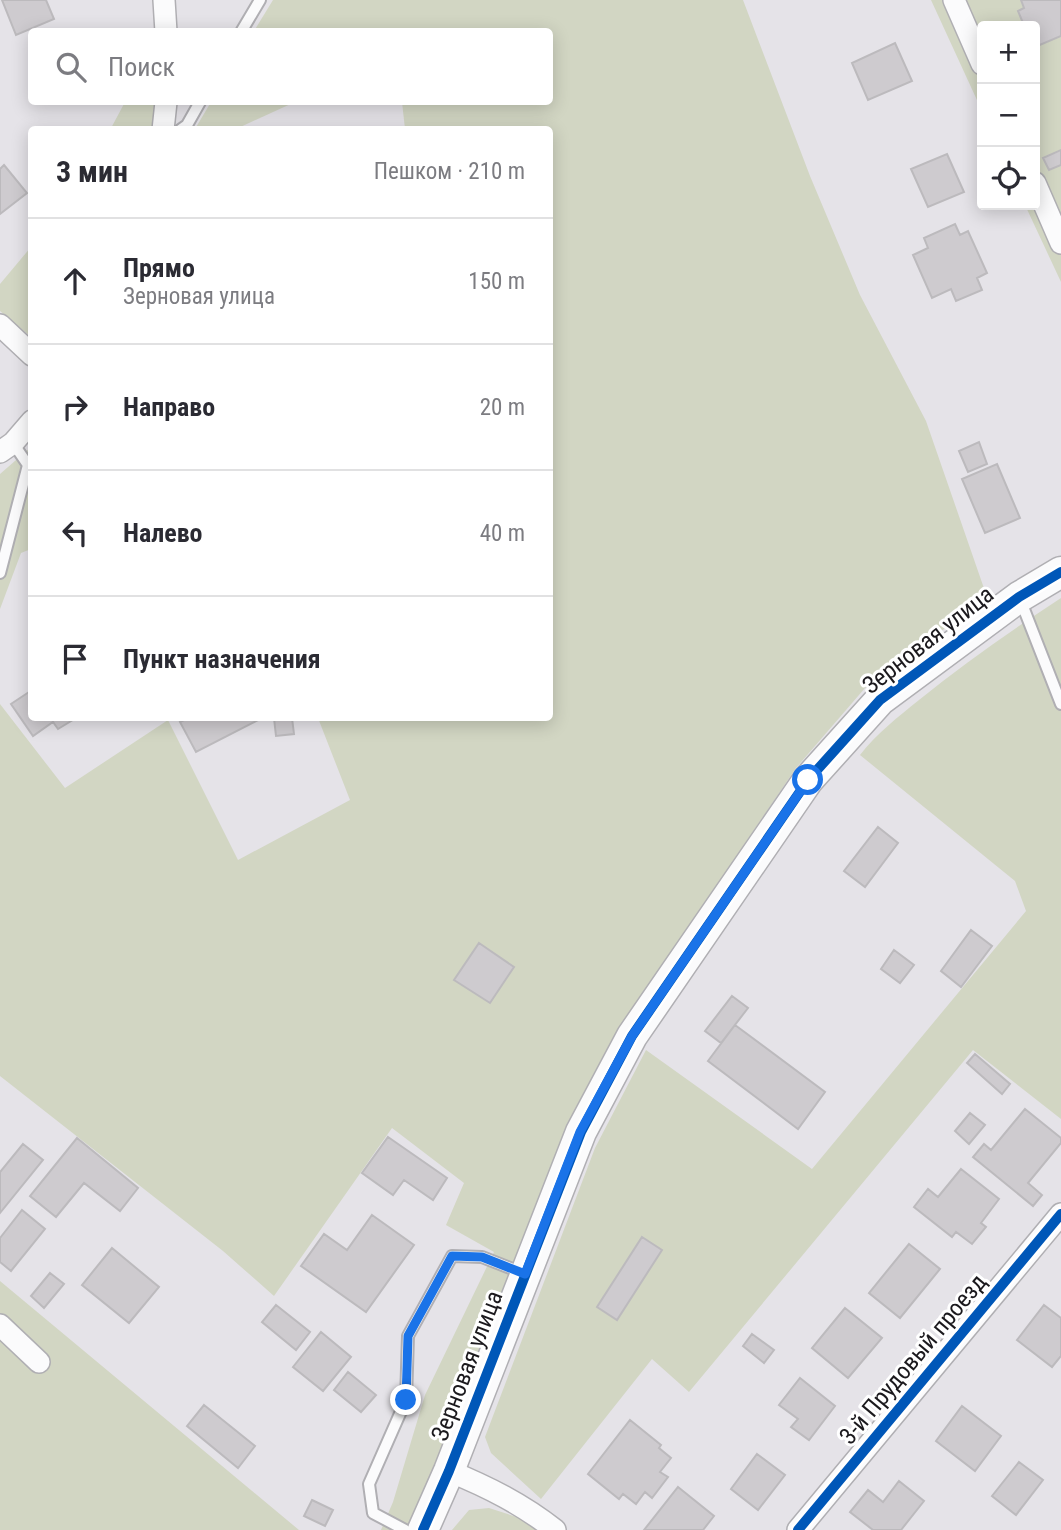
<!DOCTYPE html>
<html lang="ru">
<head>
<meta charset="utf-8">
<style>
	:root { --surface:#fff; --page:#f2f2f3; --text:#2b2b33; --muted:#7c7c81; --line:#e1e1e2 }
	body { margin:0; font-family:"Roboto Condensed",sans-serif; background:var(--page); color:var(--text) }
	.controls { position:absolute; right:21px; top:21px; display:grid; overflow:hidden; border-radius:7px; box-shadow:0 4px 18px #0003 }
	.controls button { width:63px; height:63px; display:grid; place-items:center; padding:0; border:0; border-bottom:2px solid var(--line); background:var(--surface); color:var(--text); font:35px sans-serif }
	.stop { position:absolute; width:21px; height:21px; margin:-16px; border:5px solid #1a73e8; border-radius:50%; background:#fff }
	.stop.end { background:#1a73e8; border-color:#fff; box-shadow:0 2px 7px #0008 }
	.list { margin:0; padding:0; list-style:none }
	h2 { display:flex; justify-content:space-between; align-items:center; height:91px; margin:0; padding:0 28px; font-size:30px }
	h2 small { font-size:23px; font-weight:400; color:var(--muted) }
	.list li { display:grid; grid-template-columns:46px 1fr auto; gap:21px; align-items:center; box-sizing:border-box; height:126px; padding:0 28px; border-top:2px solid var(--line) }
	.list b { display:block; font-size:26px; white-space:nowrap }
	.list p { margin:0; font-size:23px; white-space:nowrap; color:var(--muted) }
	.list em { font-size:23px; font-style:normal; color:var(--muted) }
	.icon { flex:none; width:38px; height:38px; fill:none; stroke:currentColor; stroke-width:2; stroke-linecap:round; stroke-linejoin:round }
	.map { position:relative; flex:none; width:1061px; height:1530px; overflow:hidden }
	.search { position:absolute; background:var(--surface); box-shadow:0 4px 18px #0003; left:28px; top:28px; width:525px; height:77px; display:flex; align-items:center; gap:18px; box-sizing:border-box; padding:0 24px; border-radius:7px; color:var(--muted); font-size:26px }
	.panel { position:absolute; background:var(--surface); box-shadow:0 4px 18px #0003; left:28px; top:126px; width:525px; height:595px; border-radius:7px }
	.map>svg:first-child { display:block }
	.green { fill:#d2d6c3 }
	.building { fill:#cecbcf; stroke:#bcbabd; stroke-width:2 }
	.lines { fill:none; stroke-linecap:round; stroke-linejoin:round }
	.lane-casing { stroke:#b0afb3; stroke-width:14 }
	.street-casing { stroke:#b0afb3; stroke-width:24 }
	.secondary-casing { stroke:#b0afb3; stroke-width:33 }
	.lane { stroke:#fbfbfc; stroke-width:10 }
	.street { stroke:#fbfbfc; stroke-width:21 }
	.secondary { stroke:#fbfbfc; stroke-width:30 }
	.cycleway-casing { stroke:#fff; stroke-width:15 }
	.cycleway { stroke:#0057b8; stroke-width:10 }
	.route { stroke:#1a73e8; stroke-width:9 }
	.labels { text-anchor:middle; stroke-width:6; stroke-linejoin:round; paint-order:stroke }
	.street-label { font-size:24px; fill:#1b191d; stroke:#fff }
</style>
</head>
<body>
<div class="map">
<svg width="1061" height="1530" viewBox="0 0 1061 1530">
	<rect width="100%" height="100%" fill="#e5e3e8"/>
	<path class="green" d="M 273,0 L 743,0 L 810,176 L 860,295 L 926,421 L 987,597 L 865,688 L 796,768 L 619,1030 L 436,1467 L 407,1530 L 381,1530 L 393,1502 L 425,1395 L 494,1252 L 446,1225 L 464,1183 L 392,1128 L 274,1296 L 223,1251 L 0,1076 L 0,704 L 65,788 L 168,720 L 238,860 L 350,800 L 318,718 L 550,718 L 550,130 L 405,129 L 402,102 L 550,102 L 550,32 L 254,31 Z
		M 931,0 L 1061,0 L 1061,282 L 1025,205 L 1035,205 L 1035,26 L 982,26 L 982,111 Z
		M 125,102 L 157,102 L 156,129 L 110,130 Z
		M 211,102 L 295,102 L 236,129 L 195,129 Z
		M 31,247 L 31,337 L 0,311 L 0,284 Z
		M 31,447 L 31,549 L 21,553 L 0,609 L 0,474 Z
		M 1061,598 L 1061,1119 L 973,1050 L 689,1392 L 652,1359 L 541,1499 L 491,1453 L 485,1437 L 595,1148 L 646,1050 L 812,1169 L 1026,911 L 1015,881 L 860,755 C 877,733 898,717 919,700 C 965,663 1012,630 1061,598 Z
		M 0,1281 L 299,1530 L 0,1530 Z
		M 489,1508 L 529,1521 L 541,1530 L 452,1530 L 469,1510 Z"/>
	<path class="building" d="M 2,0 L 46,0 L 54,19 L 16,35 Z
		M 1021,0 L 1061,0 L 1061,36 L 1035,47 L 1035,26 L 1016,26 L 1023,23 L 1018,11 L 1024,8 Z
		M 895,43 L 912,81 L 868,100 L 852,63 Z
		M 1061,150 L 1061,165 L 1049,170 L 1043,158 Z
		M 947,154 L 964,192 L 928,207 L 911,169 Z
		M 4,165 L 27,193 L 0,214 L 0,169 Z
		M 955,224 L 960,235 L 968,231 L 987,273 L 977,278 L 982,290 L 956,301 L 951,289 L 932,298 L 913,255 L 928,248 L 924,238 Z
		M 979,442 L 987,464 L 968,472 L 959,451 Z
		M 997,464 L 1020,518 L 985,533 L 962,479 Z
		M 32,690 L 32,718 L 76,718 L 58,729 L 53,722 L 33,736 L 11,704 Z
		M 188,718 L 257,718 L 258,720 L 196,752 L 180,722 Z
		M 274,718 L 292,718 L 294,734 L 276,736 Z
		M 878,827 L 898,843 L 865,887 L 844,871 Z
		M 971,930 L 992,946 L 961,987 L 941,971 Z
		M 479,943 L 514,967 L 490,1003 L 454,980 Z
		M 894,950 L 914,965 L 900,983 L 881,969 Z
		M 732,996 L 748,1008 L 721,1043 L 705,1031 Z
		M 735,1025 L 825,1092 L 798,1129 L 708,1061 Z
		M 975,1054 L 1010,1084 L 1002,1094 L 967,1063 Z
		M 1025,1109 L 1061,1138 L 1061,1143 L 1028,1183 L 1042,1195 L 1033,1206 L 973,1157 L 984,1144 L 991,1150 Z
		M 970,1113 L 985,1125 L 969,1144 L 955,1131 Z
		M 388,1137 L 447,1178 L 433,1200 L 404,1180 L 393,1195 L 362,1173 Z
		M 77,1138 L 138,1188 L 120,1211 L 84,1183 L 56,1217 L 30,1196 Z
		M 23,1144 L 43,1160 L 0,1213 L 0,1172 Z
		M 961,1169 L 999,1199 L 981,1223 L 986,1227 L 972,1244 L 956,1232 L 952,1237 L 914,1207 L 928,1189 L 938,1197 Z
		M 22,1210 L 45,1229 L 11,1271 L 0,1262 L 0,1238 Z
		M 372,1215 L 414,1245 L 366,1312 L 301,1266 L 324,1234 L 347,1250 Z
		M 642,1237 L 662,1250 L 617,1320 L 597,1307 Z
		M 909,1244 L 940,1269 L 900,1318 L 869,1293 Z
		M 112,1248 L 159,1287 L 129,1323 L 82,1285 Z
		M 50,1273 L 64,1284 L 44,1308 L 31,1296 Z
		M 276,1305 L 310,1332 L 296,1350 L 262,1322 Z
		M 1044,1305 L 1061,1318 L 1061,1356 L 1052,1367 L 1017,1340 Z
		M 845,1308 L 882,1338 L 848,1378 L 812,1348 Z
		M 321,1332 L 351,1357 L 323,1391 L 293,1367 Z
		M 752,1334 L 774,1350 L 764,1363 L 743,1346 Z
		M 348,1372 L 376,1395 L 361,1412 L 334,1390 Z
		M 800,1378 L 835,1406 L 809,1440 L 791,1427 L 798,1419 L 779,1405 Z
		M 204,1405 L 255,1446 L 238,1468 L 187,1426 Z
		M 962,1406 L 1001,1436 L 975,1471 L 936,1441 Z
		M 630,1420 L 661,1445 L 659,1448 L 671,1458 L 660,1472 L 668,1477 L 652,1498 L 645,1492 L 636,1504 L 623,1494 L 619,1499 L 588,1474 Z
		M 757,1454 L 785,1475 L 758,1510 L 731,1489 Z
		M 1019,1462 L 1043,1480 L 1016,1515 L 992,1496 Z
		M 899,1481 L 924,1501 L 901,1530 L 873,1530 L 850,1512 L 868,1490 L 883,1502 Z
		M 678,1487 L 714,1516 L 703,1530 L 644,1530 Z
		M 312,1500 L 333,1510 L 325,1526 L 304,1516 Z"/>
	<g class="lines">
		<defs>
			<path id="lane" d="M 241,32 L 260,0
				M 180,130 L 187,125 L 200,102
				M 0,573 L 28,465 L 13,443
				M 1020,599 L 1061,704
				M 405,1530 L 373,1513 L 369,1484 L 406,1400 L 408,1336 L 452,1256 L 482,1257 L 523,1273"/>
			<path id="street" d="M 164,0 L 166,32
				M 954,0 L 982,64
				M 163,130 L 166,102
				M 1035,183 L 1061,243
				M 0,325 L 32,355
				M 0,452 L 13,443 L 32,421
				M 0,1325 L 39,1362
				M 449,1471 C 488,1487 522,1504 555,1530
				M 798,1530 L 1061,1214"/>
			<path id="secondary" d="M 423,1530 L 449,1471 L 581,1132 L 632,1036 L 808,780 L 880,700 L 1019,597 L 1061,572"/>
		</defs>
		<use href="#lane" class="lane-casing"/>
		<use href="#street" class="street-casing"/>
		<use href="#secondary" class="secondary-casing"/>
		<use href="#lane" class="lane"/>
		<use href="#street" class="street"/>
		<use href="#secondary" class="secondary"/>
		<defs>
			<path id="cycleway" d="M 423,1530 L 449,1471 L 581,1132 L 632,1036 L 808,780 L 880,700 L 1019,597 L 1061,572
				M 798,1530 L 1061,1214"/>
		</defs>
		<use href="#cycleway" class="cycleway-casing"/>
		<use href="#cycleway" class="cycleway"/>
	</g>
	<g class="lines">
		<path class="route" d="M 406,1400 L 408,1336 L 452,1256 L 482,1257 L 525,1274 L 580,1132 L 632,1036 L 808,780"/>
	</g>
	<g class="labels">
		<g class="street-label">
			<text transform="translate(928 640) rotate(-38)" y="8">Зерновая улица</text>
			<text transform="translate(913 1359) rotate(-50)" y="8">3-й Прудовый проезд</text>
			<text transform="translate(467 1366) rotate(-69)" y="8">Зерновая улица</text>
		</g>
	</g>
</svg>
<div class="controls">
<button>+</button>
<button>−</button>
<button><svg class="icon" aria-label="locate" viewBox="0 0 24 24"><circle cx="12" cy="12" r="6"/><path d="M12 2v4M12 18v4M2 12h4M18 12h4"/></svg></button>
</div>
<div class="stop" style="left:808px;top:780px"></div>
<div class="stop end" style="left:406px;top:1400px"></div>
<div class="search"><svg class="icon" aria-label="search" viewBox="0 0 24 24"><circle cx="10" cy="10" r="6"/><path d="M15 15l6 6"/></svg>Поиск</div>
<section class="panel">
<h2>3 мин<small>Пешком · 210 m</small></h2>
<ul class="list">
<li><svg class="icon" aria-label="ahead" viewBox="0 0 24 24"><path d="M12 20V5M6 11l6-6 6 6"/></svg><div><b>Прямо</b><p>Зерновая улица</p></div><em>150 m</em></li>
<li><svg class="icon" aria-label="right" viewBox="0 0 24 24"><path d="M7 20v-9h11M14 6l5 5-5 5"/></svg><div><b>Направо</b></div><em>20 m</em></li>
<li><svg class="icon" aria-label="left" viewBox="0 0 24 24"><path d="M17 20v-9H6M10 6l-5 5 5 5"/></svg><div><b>Налево</b></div><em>40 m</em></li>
<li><svg class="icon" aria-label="arrive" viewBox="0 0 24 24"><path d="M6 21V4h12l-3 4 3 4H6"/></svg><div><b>Пункт назначения</b></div></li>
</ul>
</section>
</div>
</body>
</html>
